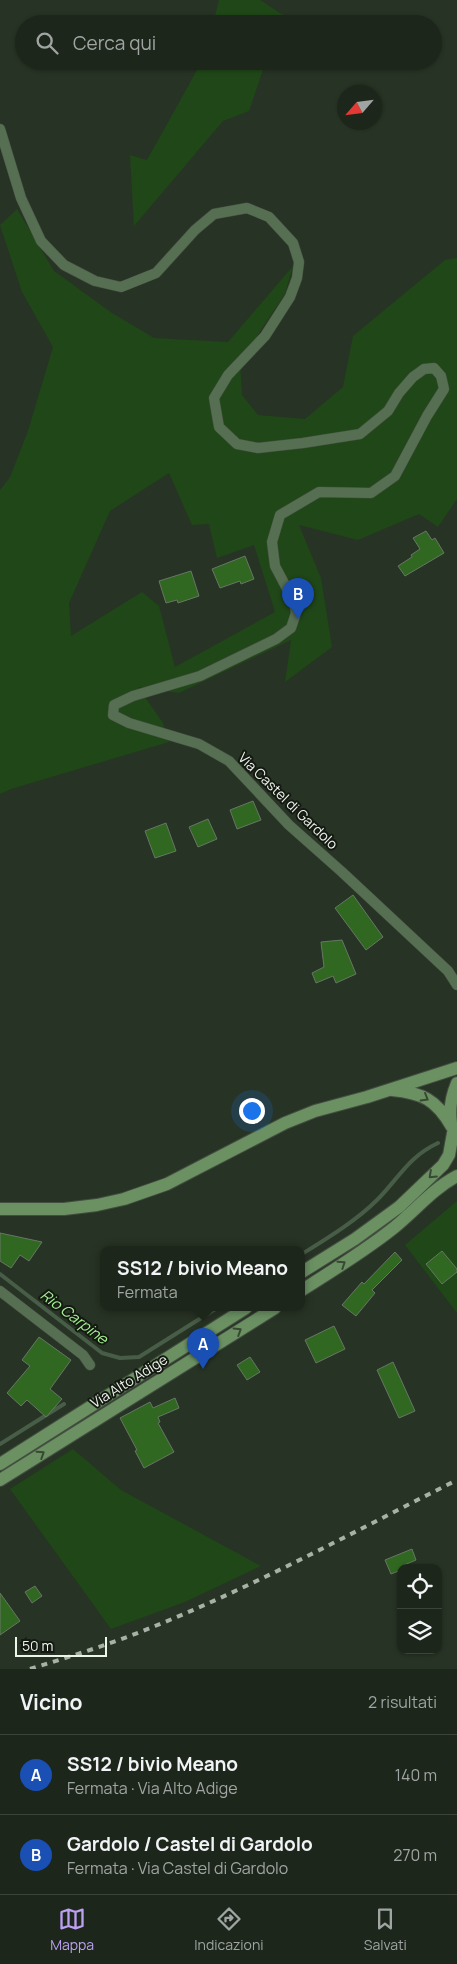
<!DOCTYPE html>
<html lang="it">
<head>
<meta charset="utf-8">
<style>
	:root { --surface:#1d261b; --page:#2a3228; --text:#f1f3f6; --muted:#a0a5a3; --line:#3b433a; --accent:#bca0f2 }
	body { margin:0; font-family:Manrope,sans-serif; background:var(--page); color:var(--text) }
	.controls { position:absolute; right:15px; bottom:15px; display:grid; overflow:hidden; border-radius:10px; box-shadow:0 1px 4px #0004 }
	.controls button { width:45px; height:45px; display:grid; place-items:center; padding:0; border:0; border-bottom:1px solid var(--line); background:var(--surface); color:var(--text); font:25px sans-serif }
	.compass { position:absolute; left:337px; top:85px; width:45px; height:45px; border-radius:50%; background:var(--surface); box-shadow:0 1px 4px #0004; rotate:242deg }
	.scale { position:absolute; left:15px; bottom:12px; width:92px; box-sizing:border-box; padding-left:5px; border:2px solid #eef6ec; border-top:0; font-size:14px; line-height:18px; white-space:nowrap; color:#eef6ec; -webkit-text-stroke:4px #141912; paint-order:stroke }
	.you { position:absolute; left:251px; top:1110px; width:18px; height:18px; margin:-12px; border:4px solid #fff; border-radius:50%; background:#1a73e8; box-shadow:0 0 0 8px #1a73e833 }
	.badge { display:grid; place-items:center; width:32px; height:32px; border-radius:50%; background:var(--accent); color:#fff; font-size:16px; font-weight:700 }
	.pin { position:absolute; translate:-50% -41px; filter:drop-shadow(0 1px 2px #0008) }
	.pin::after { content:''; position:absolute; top:26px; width:18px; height:15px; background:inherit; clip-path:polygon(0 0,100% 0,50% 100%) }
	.popup { position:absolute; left:100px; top:1246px; width:205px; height:65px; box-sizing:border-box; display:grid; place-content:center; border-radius:10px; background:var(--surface); filter:drop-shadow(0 1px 4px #0005); font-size:16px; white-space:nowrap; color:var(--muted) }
	.popup b { font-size:19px; color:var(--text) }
	.popup::after { content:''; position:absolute; left:50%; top:100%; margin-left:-10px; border:10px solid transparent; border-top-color:var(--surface) }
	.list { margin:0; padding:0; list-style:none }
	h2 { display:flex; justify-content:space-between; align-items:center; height:65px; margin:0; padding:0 20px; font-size:21px }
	h2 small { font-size:16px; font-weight:400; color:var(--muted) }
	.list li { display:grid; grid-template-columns:32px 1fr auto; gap:15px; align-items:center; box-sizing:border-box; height:80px; padding:0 20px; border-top:1px solid var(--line) }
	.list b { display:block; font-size:19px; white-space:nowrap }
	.list p { margin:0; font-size:16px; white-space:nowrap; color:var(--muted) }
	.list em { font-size:16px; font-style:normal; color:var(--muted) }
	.icon { flex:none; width:28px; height:28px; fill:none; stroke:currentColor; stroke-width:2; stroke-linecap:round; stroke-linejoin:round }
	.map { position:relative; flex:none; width:457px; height:1669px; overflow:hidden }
	.search { position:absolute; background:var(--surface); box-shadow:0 1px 4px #0004; left:15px; right:15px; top:15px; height:55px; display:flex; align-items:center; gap:12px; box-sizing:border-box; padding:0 18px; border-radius:28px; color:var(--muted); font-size:19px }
	.sheet { height:225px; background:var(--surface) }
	nav { display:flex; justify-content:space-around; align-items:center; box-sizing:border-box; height:70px; border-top:1px solid var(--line); background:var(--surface); font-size:14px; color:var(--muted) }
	nav a { display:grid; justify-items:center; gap:2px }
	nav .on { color:var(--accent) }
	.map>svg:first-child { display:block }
	.green { fill:#204717; fill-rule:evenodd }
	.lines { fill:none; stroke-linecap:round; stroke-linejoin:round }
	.stream { stroke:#485d47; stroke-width:4 }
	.building { fill:#306822; stroke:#687665 }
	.minor-casing { stroke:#434e40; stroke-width:11 }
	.secondary-casing { stroke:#434e40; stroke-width:14 }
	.minor { stroke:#566e51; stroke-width:10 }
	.secondary { stroke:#6b9163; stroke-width:12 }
	.rail { stroke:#a8b1a5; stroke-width:4; stroke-dasharray:6 6; stroke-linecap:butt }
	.oneway { stroke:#374932 }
	.labels { text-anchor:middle; stroke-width:4; stroke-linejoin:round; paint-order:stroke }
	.street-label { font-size:14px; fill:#eef6ec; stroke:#141912 }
	.water-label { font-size:15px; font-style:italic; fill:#a4f293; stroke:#141912 }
</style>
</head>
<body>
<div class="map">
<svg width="457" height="1669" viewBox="0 0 457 1669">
	<rect width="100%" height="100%" fill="#273324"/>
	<path class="green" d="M 219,0 L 260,0 L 283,15 L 280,24 L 213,24 Z
		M 202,61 L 266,61 L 249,111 L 223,121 L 134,226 L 130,155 L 147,160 Z
		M 17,209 L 54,271 L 112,313 L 154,338 L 228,342 L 293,266 L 285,294 L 240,362 L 242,395 L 258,415 L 305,419 L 343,387 L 353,336 L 445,260 L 457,258 L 457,499 L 438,527 L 419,514 L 358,540 L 299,525 L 321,578 L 332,647 L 285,682 L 291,640 L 179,693 L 138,687 L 163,723 L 169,742 L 11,789 L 0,794 L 0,490 L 10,477 L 28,431 L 53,347 L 22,292 L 0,225 ZM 169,473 L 192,525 L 209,524 L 217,558 L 254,545 L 275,612 L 175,667 L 159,606 L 142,592 L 71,636 L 69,603 L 110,511 Z
		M 457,1201 L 457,1313 L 405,1245 Z
		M 73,1449 L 121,1490 L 261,1566 L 185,1602 L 111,1629 L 10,1489 Z"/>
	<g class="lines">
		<path class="stream" d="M 302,1254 C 326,1239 356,1221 377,1200 C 399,1178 408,1157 438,1143
			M 0,1274 L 102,1353 L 120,1358 L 139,1357 L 217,1308
			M 0,1444 L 64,1404"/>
	</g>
	<path class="building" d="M 426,531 L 432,540 L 435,538 L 444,553 L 405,576 L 398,566 L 412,557 L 411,555 L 420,549 L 413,538 Z
		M 245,556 L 254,579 L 241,584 L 240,581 L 220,588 L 212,569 Z
		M 191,571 L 199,596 L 178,603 L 177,600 L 166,603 L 159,581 Z
		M 253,801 L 261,820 L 237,829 L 230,810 Z
		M 208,819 L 217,839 L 198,847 L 189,827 Z
		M 166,823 L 176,851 L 155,858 L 145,831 Z
		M 353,895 L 383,937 L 366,950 L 335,908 Z
		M 342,940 L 356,974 L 336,983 L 333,976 L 316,983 L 312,973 L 324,967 L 321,942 Z
		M 0,1233 L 42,1242 L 29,1261 L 20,1255 L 11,1268 L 0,1261 Z
		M 442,1251 L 457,1269 L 457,1272 L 442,1284 L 426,1264 Z
		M 395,1252 L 402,1260 L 372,1290 L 375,1293 L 356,1316 L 342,1305 L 362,1282 L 364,1284 Z
		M 334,1326 L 345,1349 L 316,1363 L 305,1340 Z
		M 39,1337 L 71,1360 L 50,1389 L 62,1399 L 46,1417 L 27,1400 L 21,1406 L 7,1393 L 30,1366 L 22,1360 Z
		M 250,1357 L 260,1372 L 247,1380 L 237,1365 Z
		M 393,1362 L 415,1411 L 399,1418 L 377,1370 Z
		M 175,1398 L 179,1408 L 158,1417 L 160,1422 L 158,1423 L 174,1452 L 144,1468 L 135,1451 L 137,1450 L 120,1418 L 150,1402 L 153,1408 Z
		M 412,1549 L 416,1560 L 404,1565 L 405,1568 L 401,1568 L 401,1570 L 391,1574 L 385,1560 Z
		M 35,1586 L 42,1596 L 32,1603 L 25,1592 Z
		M 0,1593 L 20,1621 L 0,1635 Z"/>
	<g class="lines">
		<defs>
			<path id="minor" d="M 0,129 L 21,198 L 41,241 L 64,265 L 95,281 L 121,287 L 156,273 L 195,230 L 214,214 L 247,208 L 269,217 L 293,243 L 299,262 L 297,278 L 290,297 L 265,336 L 228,375 L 214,398 L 219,427 L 237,444 L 258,448 L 303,443 L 360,434 L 388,411 L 399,393 L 413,377 L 424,369 L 434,368 L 441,376 L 444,389 L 427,416 L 395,476 L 371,493 L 319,492 L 280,515 L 272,542 L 275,566 L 294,602 L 296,613 L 291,628 L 276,639 L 200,676 L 133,696 L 114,705 L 113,715 L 129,723 L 199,744 L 229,761 L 289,825 L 342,872 L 448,971 L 457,985
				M 0,1291 L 83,1355 L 90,1365"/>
			<path id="secondary" d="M 392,1090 C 422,1093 436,1099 452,1127
				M 451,1123 C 449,1108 451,1097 457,1083
				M 0,1209 L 64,1209 L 97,1205 L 124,1199 L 167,1184 L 285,1123 L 315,1111 L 367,1097 L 457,1068
				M 302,1272 L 355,1239 L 399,1207 L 443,1165 L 449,1155 L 453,1133
				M 302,1290 C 332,1271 363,1252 391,1230 C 414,1212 432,1189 457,1176
				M 0,1464 L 246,1308
				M 0,1480 L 275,1308"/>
		</defs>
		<use href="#minor" class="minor-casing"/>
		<use href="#secondary" class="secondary-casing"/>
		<use href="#minor" class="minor"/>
		<use href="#secondary" class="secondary"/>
		<path class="rail" d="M 30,1669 C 72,1656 114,1643 155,1626 C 259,1584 357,1530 457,1480"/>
	</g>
	<defs><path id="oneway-chevron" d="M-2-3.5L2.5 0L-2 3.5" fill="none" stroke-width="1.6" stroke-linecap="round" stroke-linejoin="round" transform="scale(1.25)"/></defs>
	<g class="oneway">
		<use href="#oneway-chevron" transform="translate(425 1098) rotate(30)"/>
		<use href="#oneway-chevron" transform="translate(432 1175) rotate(137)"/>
		<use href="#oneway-chevron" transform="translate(342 1264) rotate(-34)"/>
		<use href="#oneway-chevron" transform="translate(238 1331) rotate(-32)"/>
		<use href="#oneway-chevron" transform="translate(41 1454) rotate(-33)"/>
	</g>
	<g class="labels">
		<g class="street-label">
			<text transform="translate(288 801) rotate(44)" y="5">Via Castel di Gardolo</text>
			<text transform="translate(129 1381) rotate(-32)" y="5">Via Alto Adige</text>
		</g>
		<g class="water-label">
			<text transform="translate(74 1317) rotate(37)" y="5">Rio Carpine</text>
		</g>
	</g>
</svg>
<div class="controls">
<button><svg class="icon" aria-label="locate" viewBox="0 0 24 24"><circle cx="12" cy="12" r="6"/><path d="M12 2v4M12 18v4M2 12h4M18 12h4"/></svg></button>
<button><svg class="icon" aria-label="layers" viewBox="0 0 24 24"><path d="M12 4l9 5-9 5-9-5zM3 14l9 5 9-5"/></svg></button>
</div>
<svg class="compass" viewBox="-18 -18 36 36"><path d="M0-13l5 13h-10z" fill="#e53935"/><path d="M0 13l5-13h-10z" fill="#a0a5a3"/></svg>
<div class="scale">50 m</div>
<div class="you"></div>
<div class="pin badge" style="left:203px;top:1369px;background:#1a4fb4">A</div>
<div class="popup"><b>SS12 / bivio Meano</b>Fermata</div>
<div class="pin badge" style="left:298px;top:619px;background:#1a4fb4">B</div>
<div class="search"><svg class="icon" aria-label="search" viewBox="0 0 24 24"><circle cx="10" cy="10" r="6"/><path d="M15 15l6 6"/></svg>Cerca qui</div>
</div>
<section class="sheet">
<h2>Vicino<small>2 risultati</small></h2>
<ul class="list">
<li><span class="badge" style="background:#1a4fb4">A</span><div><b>SS12 / bivio Meano</b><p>Fermata · Via Alto Adige</p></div><em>140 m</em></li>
<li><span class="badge" style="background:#1a4fb4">B</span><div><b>Gardolo / Castel di Gardolo</b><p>Fermata · Via Castel di Gardolo</p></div><em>270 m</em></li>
</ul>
</section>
<nav>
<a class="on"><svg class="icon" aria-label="map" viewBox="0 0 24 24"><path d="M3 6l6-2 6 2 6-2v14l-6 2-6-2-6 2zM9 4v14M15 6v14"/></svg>Mappa</a>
<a><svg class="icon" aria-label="directions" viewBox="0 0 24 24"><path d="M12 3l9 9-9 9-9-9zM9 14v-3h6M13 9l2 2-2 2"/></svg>Indicazioni</a>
<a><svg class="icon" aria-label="saved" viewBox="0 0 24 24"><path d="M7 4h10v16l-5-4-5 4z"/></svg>Salvati</a>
</nav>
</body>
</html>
